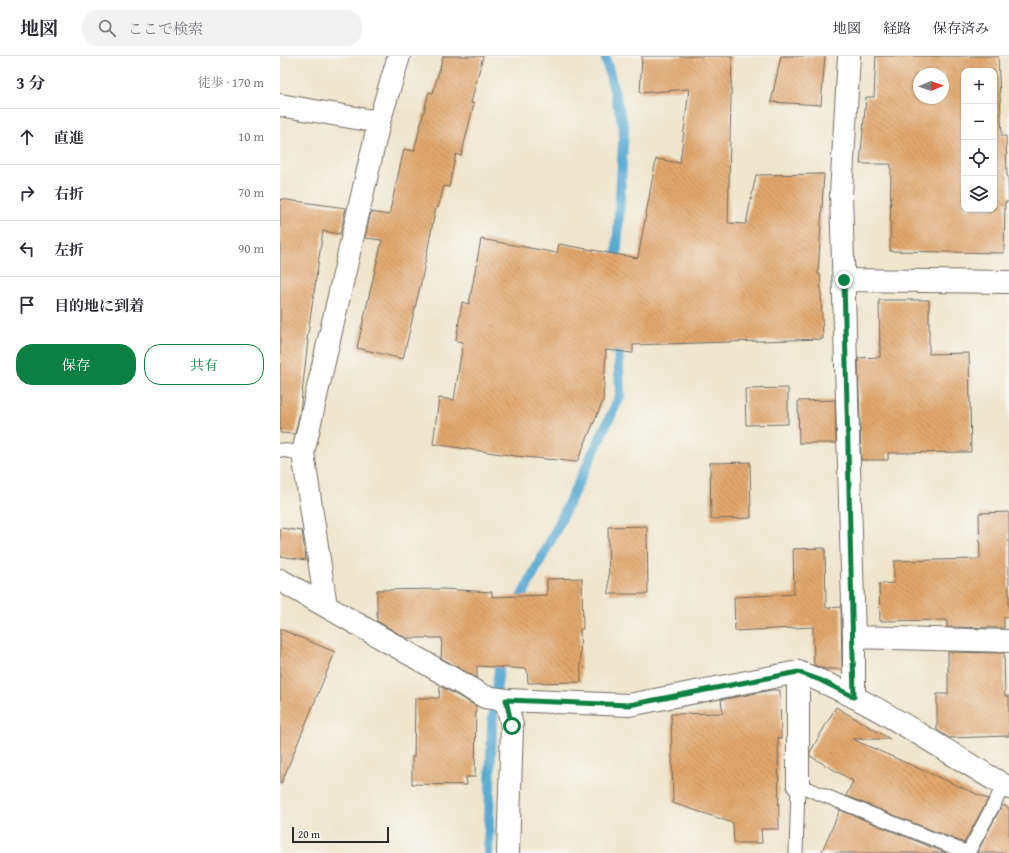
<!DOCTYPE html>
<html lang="ja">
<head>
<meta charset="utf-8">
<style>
	:root { --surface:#fff; --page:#f2f2f3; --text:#2b2b33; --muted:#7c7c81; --line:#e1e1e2; --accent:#0b8043 }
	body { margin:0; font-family:"Gentium Book Plus","Noto Serif JP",serif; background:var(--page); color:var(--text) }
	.controls { position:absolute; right:12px; top:12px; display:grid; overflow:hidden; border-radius:8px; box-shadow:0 1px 3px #0004 }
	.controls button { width:36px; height:36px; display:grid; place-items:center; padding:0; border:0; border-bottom:1px solid var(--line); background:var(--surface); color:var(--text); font:20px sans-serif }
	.compass { position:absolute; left:633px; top:12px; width:36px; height:36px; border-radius:50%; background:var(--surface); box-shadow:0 1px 3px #0004; rotate:88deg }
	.scale { position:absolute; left:12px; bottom:10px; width:97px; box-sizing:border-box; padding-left:4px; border:2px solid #2b2b2b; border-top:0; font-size:11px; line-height:14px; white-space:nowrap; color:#2b2b2b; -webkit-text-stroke:3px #f6f6f2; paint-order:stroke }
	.stop { position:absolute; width:12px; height:12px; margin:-9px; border:3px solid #0b8043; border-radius:50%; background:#fff }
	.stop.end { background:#0b8043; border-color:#fff; box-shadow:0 1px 4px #0008 }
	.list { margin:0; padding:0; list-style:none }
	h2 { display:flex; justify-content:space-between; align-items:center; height:52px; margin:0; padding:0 16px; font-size:17px }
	h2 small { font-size:13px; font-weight:400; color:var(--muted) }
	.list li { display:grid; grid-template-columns:26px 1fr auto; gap:12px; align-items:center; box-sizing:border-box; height:56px; padding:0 16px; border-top:1px solid var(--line) }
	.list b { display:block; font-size:15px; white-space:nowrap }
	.list em { font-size:13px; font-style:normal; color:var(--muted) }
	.actions { display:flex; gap:8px; padding:12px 16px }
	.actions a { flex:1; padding:9px 0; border:1px solid var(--accent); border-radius:16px; text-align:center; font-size:14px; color:var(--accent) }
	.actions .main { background:var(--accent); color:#fff }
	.icon { flex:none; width:22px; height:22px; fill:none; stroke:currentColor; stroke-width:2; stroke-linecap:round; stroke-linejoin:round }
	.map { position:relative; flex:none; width:729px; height:797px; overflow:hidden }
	header { display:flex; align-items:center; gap:24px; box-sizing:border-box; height:56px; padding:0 20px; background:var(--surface); border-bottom:1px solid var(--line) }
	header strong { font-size:19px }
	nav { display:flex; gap:22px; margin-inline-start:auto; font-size:14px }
	.search { width:280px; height:36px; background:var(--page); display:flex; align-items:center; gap:10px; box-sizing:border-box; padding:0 14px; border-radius:16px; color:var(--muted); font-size:15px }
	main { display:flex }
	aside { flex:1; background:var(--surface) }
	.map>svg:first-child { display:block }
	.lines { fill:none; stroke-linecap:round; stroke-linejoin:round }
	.stream { stroke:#56a9d1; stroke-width:10 }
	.building { fill:url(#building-back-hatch); fill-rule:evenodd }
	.service-casing { stroke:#706c63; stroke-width:15 }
	.minor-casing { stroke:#706c63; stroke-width:24 }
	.service { stroke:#fff; stroke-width:13 }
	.minor { stroke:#fff; stroke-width:22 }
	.route { stroke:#0b8043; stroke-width:5 }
</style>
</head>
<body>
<header>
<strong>地図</strong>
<div class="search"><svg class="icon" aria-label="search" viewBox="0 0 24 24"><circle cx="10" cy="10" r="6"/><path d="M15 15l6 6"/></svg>ここで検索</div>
<nav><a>地図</a><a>経路</a><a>保存済み</a></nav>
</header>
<main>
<aside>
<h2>3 分<small>徒歩 · 170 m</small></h2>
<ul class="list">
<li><svg class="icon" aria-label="ahead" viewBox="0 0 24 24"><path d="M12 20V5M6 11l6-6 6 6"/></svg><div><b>直進</b></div><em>10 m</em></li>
<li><svg class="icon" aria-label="right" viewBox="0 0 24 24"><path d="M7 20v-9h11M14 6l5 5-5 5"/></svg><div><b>右折</b></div><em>70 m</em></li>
<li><svg class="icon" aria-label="left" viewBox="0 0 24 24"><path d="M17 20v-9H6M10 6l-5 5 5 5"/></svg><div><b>左折</b></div><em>90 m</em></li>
<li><svg class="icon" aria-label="arrive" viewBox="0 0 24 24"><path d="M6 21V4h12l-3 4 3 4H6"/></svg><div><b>目的地に到着</b></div></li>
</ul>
<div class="actions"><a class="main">保存</a><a>共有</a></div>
</aside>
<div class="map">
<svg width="729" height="797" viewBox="0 0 729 797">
	<defs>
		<pattern id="building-back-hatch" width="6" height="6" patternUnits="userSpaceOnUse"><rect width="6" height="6" fill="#e2a76d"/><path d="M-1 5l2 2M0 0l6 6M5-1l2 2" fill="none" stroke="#b7885a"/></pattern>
	</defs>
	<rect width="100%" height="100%" fill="#f6f6f2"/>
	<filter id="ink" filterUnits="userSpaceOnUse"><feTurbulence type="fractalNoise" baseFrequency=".025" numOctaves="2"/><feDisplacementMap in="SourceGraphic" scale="8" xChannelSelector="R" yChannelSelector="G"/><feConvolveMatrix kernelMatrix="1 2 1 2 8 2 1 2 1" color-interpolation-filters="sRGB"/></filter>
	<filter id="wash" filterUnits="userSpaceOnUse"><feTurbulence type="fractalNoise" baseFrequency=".012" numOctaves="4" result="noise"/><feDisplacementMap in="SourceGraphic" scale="16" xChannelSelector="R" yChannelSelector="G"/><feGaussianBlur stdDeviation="0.9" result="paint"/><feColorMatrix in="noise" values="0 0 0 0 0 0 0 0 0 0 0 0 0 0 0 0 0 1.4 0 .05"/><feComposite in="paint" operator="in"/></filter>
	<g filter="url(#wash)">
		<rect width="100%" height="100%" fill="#efe5cc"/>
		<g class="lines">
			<path class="stream" d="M 325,0 L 344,72 L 336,211
				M 236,551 L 276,474 L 340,340 L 338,283
				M 208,797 L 212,668 L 221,598"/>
		</g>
		<g id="blocks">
			<path class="building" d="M 163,0 L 203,0 L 191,47 L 194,48 L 181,100 L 176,98 L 169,131 L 164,130 L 158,152 L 156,151 L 142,222 L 123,303 L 77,292 L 102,184 L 85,182 L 91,156 L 109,159 L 124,93 L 134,95 L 149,36 L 153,37 Z
				M 362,0 L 452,0 L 448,167 L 466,168 L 476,119 L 544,118 L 538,218 L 540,218 L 543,283 L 353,289 L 353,297 L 326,294 L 323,345 L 297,406 L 235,400 L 153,388 L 159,342 L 174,344 L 183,286 L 176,285 L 182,246 L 189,248 L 201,183 L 277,197 L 279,188 L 358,202 L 376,103 L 400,107 L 409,33 L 360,37 Z
				M 501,0 L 545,0 L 541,49 L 491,46 Z
				M 596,0 L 718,0 L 722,80 L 726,80 L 727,120 L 728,120 L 729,146 L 725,146 L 724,197 L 610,195 L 611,108 L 580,108 L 586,41 L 594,41 ZM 684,15 L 714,15 L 714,153 L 684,153 ZM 639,18 L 663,18 L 663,42 L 639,42 Z
				M 0,143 L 66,152 L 60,178 L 43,175 L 27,284 L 28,284 L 20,356 L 15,378 L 0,377 Z
				M 599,244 L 649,244 L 649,298 L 689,297 L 691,396 L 608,397 L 608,404 L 581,404 L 578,302 L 600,301 Z
				M 508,332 L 508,368 L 466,369 L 465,333 Z
				M 555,344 L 556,387 L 519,387 L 518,345 Z
				M 470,406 L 471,462 L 431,463 L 430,407 Z
				M 729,456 L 729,561 L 724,561 L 724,572 L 667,571 L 667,564 L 600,565 L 599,528 L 614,527 L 614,505 L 700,503 L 699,457 Z
				M 367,470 L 368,538 L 329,538 L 328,471 Z
				M 0,472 L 22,475 L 26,504 L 0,500 Z
				M 545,492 L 546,552 L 561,551 L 562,613 L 545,613 L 534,609 L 533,571 L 455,575 L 454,541 L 514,538 L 513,493 Z
				M 302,522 L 303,573 L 300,573 L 301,626 L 248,627 L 247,613 L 197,610 L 197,622 L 161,602 L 162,582 L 126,582 L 97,565 L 97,534 L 162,533 L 212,536 L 212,541 L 267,539 L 267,523 Z
				M 0,573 L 55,596 L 1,728 L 0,728 Z
				M 668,596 L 724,597 L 725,640 L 729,640 L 729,680 L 669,682 L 657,674 L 657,638 L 668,638 Z
				M 160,630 L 196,650 L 195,721 L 186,721 L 187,729 L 132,728 L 132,701 L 134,701 L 135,642 L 159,642 Z
				M 492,634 L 500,634 L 501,683 L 498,681 L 499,773 L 481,773 L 482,787 L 454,787 L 453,767 L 393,747 L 391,658 L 443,657 L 441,644 Z
				M 556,651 L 610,683 L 572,683 L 708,743 L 684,787 L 566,740 L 573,725 L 530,700 L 530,696 Z
				M 722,749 L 729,752 L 729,797 L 697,797 Z
				M 560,754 L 666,797 L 541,797 Z"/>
		</g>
	</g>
	<g filter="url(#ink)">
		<use href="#blocks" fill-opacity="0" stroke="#706c63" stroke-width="1"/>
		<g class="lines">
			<defs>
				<path id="service" d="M 0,394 L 23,397
					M 516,797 L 518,729 L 688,797
					M 688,797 L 724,729"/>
				<path id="minor" d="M 569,0 L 561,138 L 574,581 L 574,641
					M 0,49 L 99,66
					M 564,224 L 729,226
					M 0,524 L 205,641 L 226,644 L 349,649 L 518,616 C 592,643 660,693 729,732
					M 46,550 L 23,397 L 99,66 L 119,0
					M 574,581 L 729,585
					M 226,644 L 232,670 L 228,797
					M 518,729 L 518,616"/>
			</defs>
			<use href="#service" class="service-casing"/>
			<use href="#minor" class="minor-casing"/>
			<use href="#service" class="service"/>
			<use href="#minor" class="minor"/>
		</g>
	</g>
	<g class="lines" filter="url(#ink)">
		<path class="route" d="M 232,670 L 226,644 L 349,649 L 518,616 L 540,624 L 574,641 L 564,224"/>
	</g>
</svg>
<div class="controls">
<button>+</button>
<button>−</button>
<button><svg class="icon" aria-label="locate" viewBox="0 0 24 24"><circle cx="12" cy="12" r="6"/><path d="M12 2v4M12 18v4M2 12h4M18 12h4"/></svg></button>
<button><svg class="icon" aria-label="layers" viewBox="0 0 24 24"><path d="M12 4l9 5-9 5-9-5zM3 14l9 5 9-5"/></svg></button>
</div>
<svg class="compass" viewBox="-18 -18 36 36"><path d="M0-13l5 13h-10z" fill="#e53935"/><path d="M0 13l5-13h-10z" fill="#7c7c81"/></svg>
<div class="scale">20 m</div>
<div class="stop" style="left:232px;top:670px"></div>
<div class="stop end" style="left:564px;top:224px"></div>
</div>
</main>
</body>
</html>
